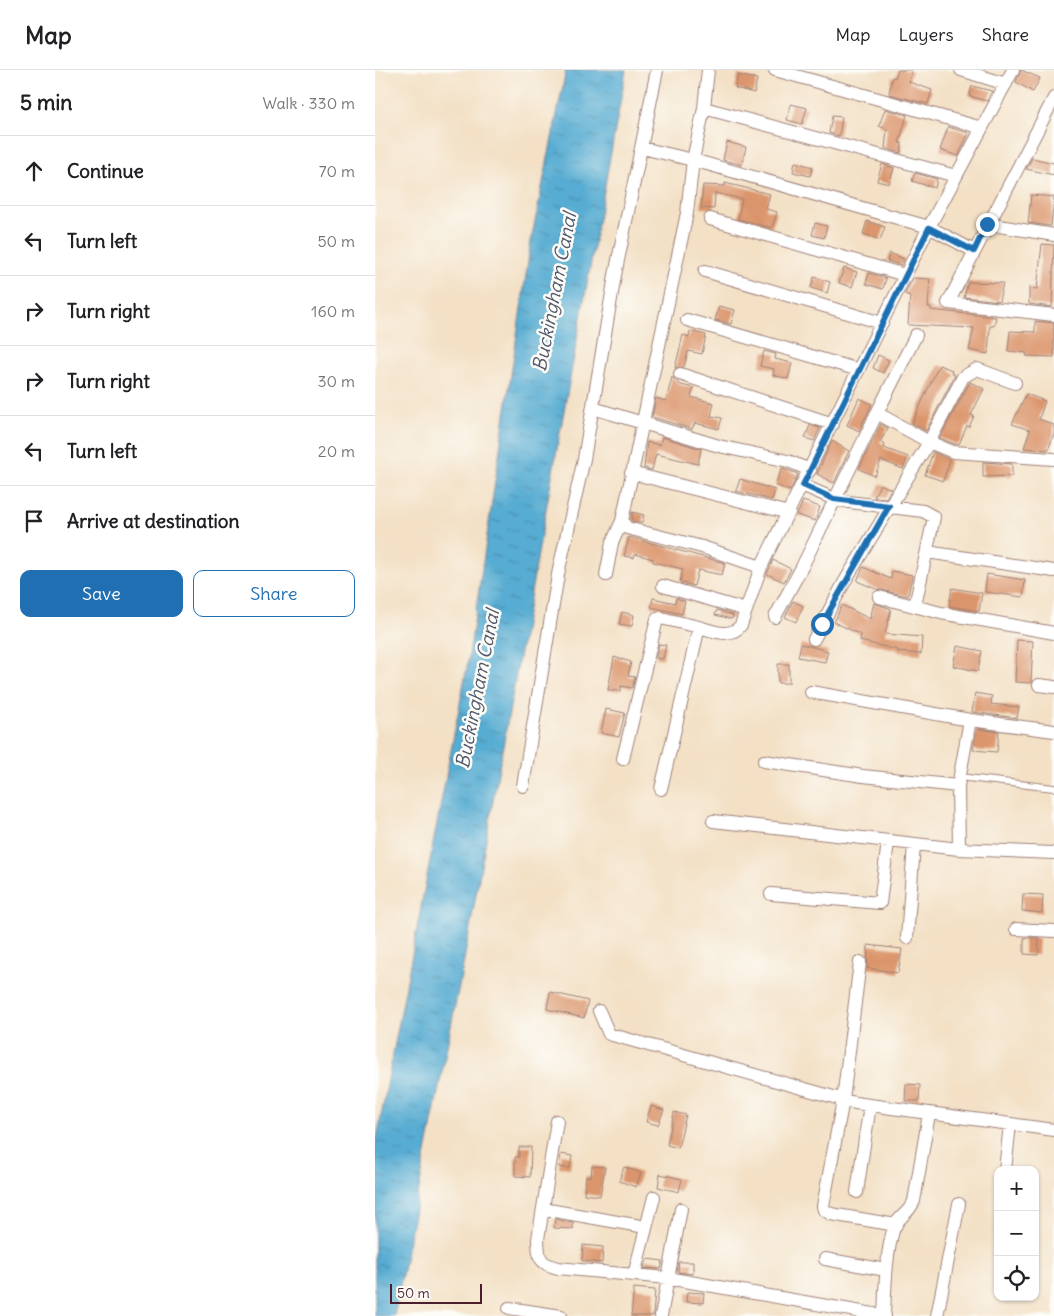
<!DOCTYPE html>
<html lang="en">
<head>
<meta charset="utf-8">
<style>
	:root { --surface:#fff; --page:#f6f6f6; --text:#202124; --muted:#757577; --line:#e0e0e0; --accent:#1f6fb2 }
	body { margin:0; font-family:Delius,sans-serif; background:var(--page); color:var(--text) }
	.controls { position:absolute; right:15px; bottom:15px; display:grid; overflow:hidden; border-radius:10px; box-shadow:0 1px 4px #0004 }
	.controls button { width:45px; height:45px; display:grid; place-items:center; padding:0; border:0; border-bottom:1px solid var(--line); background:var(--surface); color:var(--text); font:25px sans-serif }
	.scale { position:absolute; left:15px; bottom:12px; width:92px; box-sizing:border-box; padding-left:5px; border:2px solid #4a1f2b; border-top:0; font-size:14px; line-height:18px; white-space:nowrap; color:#4a1f2b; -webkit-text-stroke:4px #fdfcf7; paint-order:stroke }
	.stop { position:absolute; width:15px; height:15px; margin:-11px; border:4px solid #1f6fb2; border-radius:50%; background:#fff }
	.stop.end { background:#1f6fb2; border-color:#fff; box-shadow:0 1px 5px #0008 }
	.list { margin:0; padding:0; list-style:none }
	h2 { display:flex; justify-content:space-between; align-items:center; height:65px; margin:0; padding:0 20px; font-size:21px }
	h2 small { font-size:16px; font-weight:400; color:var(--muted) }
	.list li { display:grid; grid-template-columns:32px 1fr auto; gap:15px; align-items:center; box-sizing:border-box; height:70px; padding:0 20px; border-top:1px solid var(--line) }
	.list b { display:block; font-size:19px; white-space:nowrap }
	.list em { font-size:16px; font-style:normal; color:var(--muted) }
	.actions { display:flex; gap:10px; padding:15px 20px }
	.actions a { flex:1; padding:11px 0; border:1px solid var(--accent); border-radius:10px; text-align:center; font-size:18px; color:var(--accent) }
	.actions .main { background:var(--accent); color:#fff }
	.icon { flex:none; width:28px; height:28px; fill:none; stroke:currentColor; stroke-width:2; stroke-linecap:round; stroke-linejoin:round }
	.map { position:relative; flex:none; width:679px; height:1246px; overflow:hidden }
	header { display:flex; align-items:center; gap:30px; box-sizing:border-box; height:70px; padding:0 25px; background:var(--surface); border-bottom:1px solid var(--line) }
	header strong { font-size:24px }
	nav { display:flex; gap:28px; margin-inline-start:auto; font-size:18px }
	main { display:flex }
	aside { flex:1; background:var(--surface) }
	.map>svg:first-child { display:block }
	.water { fill:url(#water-ripples); stroke:#50667e }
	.building { fill:#db956c }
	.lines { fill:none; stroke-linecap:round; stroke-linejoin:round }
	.lane-casing { stroke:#9e8078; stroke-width:8 }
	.street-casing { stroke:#9e8078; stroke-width:14 }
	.lane { stroke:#fff; stroke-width:6 }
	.street { stroke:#fff; stroke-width:12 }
	.route { stroke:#1f6fb2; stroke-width:6 }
	.labels { text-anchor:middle; stroke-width:5; stroke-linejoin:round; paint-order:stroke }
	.water-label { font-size:19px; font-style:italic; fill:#4f576e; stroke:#fdfcf7 }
</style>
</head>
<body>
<header>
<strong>Map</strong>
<nav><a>Map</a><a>Layers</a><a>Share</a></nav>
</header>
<main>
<aside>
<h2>5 min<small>Walk · 330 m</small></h2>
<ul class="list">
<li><svg class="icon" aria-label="ahead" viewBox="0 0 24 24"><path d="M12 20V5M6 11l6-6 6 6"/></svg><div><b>Continue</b></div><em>70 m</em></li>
<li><svg class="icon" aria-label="left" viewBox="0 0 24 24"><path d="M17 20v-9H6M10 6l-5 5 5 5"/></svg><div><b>Turn left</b></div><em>50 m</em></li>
<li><svg class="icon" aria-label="right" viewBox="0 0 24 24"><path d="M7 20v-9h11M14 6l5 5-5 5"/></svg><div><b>Turn right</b></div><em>160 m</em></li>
<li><svg class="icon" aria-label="right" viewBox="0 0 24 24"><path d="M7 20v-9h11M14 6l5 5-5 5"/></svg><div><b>Turn right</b></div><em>30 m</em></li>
<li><svg class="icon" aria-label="left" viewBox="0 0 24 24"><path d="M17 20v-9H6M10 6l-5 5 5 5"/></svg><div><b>Turn left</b></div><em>20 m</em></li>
<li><svg class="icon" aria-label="arrive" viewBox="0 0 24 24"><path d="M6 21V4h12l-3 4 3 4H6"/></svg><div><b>Arrive at destination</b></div></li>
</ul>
<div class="actions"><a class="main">Save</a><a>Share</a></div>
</aside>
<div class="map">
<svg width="679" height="1246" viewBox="0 0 679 1246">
	<defs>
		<pattern id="water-ripples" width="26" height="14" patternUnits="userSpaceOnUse" patternTransform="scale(1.25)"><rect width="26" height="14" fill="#56acd2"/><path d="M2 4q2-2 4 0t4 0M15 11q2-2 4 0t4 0" fill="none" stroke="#498bab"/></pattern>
	</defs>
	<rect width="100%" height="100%" fill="#fdfcf7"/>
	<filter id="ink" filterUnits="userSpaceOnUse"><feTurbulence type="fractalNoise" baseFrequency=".02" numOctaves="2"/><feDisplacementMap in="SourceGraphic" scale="10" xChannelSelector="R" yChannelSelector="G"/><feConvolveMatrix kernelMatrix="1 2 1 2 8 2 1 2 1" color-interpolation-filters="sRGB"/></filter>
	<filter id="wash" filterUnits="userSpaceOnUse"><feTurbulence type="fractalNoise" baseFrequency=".0096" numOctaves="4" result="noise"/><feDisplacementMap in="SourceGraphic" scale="20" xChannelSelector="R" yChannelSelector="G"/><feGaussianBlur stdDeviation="1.12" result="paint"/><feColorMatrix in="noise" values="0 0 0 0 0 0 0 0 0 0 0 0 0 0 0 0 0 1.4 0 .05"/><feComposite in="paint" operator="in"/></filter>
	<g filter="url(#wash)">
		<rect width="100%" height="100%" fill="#f3e0c5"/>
		<path class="water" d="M 191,0 L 251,0 L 90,885 L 19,1246 L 0,1246 L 0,1078 L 94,586 L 156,171 Z"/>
		<g id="blocks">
			<path class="building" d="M 523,0 L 537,0 L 534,12 L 557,20 L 553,34 L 514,24 L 517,7 L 520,8 Z
				M 646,0 L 665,8 L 658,22 L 641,12 Z
				M 363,5 L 382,9 L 379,23 L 360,18 Z
				M 597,16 L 617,21 L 612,31 L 594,26 Z
				M 416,34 L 432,38 L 427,54 L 412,50 Z
				M 510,39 L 532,45 L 524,73 L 527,73 L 526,83 L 510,78 L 512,59 L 504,56 Z
				M 457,46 L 467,47 L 464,66 L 454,63 Z
				M 573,57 L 594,63 L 583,86 L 565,80 Z
				M 352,72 L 371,77 L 367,95 L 348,90 Z
				M 657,88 L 679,93 L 679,105 L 651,99 Z
				M 420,92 L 438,97 L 435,106 L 418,102 Z
				M 507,94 L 519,98 L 514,114 L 502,111 Z
				M 540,103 L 562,109 L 560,118 L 537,111 Z
				M 350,113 L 395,124 L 391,139 L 402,142 L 397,158 L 363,149 L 367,129 L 340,123 L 339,139 L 326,138 L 328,115 L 350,116 Z
				M 656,125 L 679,127 L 676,156 L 653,153 Z
				M 492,151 L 510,157 L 505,170 L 488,164 Z
				M 440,153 L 452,156 L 449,168 L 437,165 Z
				M 667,174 L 679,175 L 677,237 L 654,234 L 654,218 L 662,219 Z
				M 515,183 L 529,189 L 526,195 L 512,191 Z
				M 469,198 L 482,202 L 477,217 L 464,213 Z
				M 494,203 L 511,208 L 508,219 L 491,214 Z
				M 439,207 L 455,212 L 452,223 L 436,218 Z
				M 538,208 L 555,209 L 553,237 L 556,237 L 556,240 L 621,247 L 619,256 L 615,256 L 613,284 L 594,280 L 599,258 L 533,255 L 535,226 L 530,224 Z
				M 593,212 L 628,213 L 624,231 L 589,227 Z
				M 344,236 L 360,240 L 356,254 L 340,250 Z
				M 660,251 L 679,253 L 679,287 L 651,286 L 652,283 L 633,281 L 635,261 L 660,262 Z
				M 315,261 L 331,265 L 327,284 L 313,281 L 309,297 L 300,298 L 308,265 L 314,267 Z
				M 389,281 L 401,284 L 400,289 L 417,293 L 413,309 L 398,305 L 399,299 L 385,296 Z
				M 503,285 L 514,290 L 508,303 L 498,298 Z
				M 564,295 L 577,300 L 576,302 L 580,305 L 551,361 L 537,353 Z
				M 297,307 L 306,315 L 319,318 L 316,327 L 339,333 L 336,346 L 347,348 L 344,359 L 320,353 L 317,359 L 277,347 L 281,328 L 291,331 Z
				M 595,312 L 609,319 L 596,345 L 599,346 L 594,357 L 592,356 L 584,374 L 580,374 L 565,368 Z
				M 651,324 L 670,331 L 664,349 L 679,355 L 679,364 L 673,380 L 649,378 L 655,360 L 637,354 Z
				M 484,328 L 497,334 L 484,361 L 472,355 Z
				M 506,354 L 513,358 L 505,372 L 510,375 L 509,378 L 533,387 L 528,399 L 506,390 L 500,406 L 484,399 Z
				M 435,355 L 445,358 L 439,371 L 430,368 Z
				M 287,367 L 326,379 L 323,394 L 281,384 L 277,400 L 269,398 L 272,372 L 285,375 Z
				M 457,371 L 474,381 L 459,413 L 442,404 Z
				M 558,382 L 575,390 L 568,411 L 550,405 Z
				M 608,392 L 637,394 L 637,406 L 608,407 Z
				M 407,398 L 423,404 L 415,421 L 400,415 Z
				M 365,409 L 400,420 L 397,430 L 361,421 Z
				M 505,414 L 516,419 L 511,428 L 499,427 Z
				M 428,431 L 445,437 L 440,451 L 422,445 Z
				M 257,442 L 269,445 L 267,453 L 257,451 Z
				M 254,467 L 350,493 L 347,505 L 323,500 L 319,516 L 305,512 L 308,499 L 278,492 L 278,489 L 260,484 L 259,488 L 249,486 Z
				M 398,490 L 416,499 L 409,512 L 392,504 Z
				M 488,497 L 516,509 L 517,501 L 537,505 L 533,526 L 501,519 L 482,511 Z
				M 612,504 L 650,510 L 648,527 L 610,522 Z
				M 577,518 L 607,523 L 604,541 L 574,536 Z
				M 278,528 L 300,533 L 301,528 L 310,531 L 307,544 L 276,537 Z
				M 418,531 L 428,536 L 421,552 L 410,547 Z
				M 499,533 L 516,539 L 510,564 L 547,567 L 546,584 L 523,582 L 523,580 L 485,571 L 486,565 L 459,552 L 467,535 L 495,549 Z
				M 342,540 L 358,545 L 357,549 L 340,545 Z
				M 247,542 L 259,545 L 257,556 L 244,554 Z
				M 642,570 L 658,571 L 656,613 L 640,612 Z
				M 284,574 L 291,575 L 288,589 L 281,588 Z
				M 426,574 L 453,581 L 450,592 L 423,587 Z
				M 582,576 L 607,581 L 603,601 L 578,596 Z
				M 239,587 L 256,592 L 253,606 L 260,607 L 257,618 L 246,616 L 246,621 L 233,620 Z
				M 403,594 L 414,594 L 414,613 L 403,613 Z
				M 600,623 L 617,626 L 616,634 L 644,637 L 642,648 L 597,642 Z
				M 231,639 L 250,643 L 244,667 L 226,663 Z
				M 602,659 L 624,662 L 622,682 L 598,680 Z
				M 648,824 L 668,825 L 667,843 L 647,841 Z
				M 649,868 L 664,868 L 663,885 L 649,884 Z
				M 493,875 L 527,879 L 523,903 L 492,898 Z
				M 175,922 L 213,931 L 209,948 L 172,939 Z
				M 531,1014 L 545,1015 L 544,1031 L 530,1031 Z
				M 276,1036 L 289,1040 L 283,1055 L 271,1052 Z
				M 299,1042 L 311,1045 L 303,1078 L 292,1075 Z
				M 144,1077 L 156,1077 L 155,1107 L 140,1106 L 140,1087 L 144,1087 Z
				M 186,1084 L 197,1086 L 195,1098 L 184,1097 Z
				M 217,1096 L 230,1097 L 225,1126 L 209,1124 L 211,1106 L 216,1107 Z
				M 249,1097 L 266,1103 L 261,1117 L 244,1111 Z
				M 285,1104 L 307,1109 L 304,1122 L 283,1117 Z
				M 180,1149 L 198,1153 L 198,1159 L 179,1158 Z
				M 208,1175 L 228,1177 L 227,1193 L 207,1191 Z
				M 272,1189 L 288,1191 L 286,1199 L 269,1198 Z
				M 304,1192 L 318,1192 L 318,1204 L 303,1202 Z
				M 259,1218 L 280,1220 L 278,1246 L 256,1246 Z
				M 312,1222 L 329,1223 L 328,1233 L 311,1232 Z"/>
		</g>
	</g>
	<g filter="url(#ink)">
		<use href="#blocks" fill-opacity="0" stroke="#9e8078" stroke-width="1"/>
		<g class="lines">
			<defs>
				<path id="lane" d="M 584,707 L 679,718"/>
				<path id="street" d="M 333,0 L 329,38 L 318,90 L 554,157 L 599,181
					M 400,0 L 607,58
					M 586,0 L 631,14
					M 679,28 L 573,233 L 679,245
					M 329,38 L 581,106
					M 267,78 L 318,90 L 312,143 L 247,451 L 252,458 L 327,477 L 386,497
					M 335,149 L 530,205
					M 612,154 L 679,165
					M 330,201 L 507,253
					M 312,250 L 484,300
					M 305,304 L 458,354
					M 218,338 L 344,376 L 413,391 L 435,400
					M 502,343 L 541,265
					M 256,403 L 414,443
					M 427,415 L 459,429 L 474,432 L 548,441 L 559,447 L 540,536
					M 552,482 L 679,501
					M 231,505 L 237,473 L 247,451
					M 288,516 L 371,540
					M 504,527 L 566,543 L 679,563
					M 400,547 L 427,497 L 502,343 L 554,372 L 578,382 L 679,389
					M 439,569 L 470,511 L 554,372 L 588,307 L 602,299 L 640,313
					M 664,615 L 679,617
					M 436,622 L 595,650 L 679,661
					M 248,689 L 282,549 L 286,548 L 324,557
					M 389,691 L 488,706 L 583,716
					M 148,716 L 184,499 L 209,389 L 240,205 L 282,0
					M 286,719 L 324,557 C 338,561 356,569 366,555 L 386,497 L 554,157 L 638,0
					M 338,751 L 584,779 L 679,783
					M 584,779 L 583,716 L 595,650
					M 396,824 L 505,833 L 513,772
					M 641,859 L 679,861
					M 532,868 L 539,775
					M 485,892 L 468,1030 L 448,1136 L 449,1140 L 456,1144 L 521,1155
					M 224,941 L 234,964 L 480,1033 L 679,1060
					M 182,1051 L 163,1169 C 164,1188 163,1193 183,1198 L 292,1208 L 510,1246
					M 630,1100 L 635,1054
					M 482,1122 L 495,1035
					M 168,1139 L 271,1157
					M 450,1189 L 511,1200
					M 259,1205 L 279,1127
					M 134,1238 L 186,1246
					M 286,1246 L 306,1139
					M 509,1246 C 510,1222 511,1177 520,1155 C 525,1146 535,1142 539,1131 L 554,1044
					M 562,1246 L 584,1134"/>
			</defs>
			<use href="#lane" class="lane-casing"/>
			<use href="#street" class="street-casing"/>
			<use href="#lane" class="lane"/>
			<use href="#street" class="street"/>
		</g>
	</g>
	<g class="lines" filter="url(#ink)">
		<path class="route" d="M 447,554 L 514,436 L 459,429 L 428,415 L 554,158 L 599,181 L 612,154"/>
	</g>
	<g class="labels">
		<g class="water-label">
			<text transform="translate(179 222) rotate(-79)" y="7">Buckingham Canal</text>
			<text transform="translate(102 619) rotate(-79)" y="7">Buckingham Canal</text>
		</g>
	</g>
</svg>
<div class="controls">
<button>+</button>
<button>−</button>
<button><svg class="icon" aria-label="locate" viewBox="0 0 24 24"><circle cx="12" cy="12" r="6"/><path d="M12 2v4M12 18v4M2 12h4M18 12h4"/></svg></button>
</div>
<div class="scale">50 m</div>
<div class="stop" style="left:447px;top:554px"></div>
<div class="stop end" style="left:612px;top:154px"></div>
</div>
</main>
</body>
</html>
